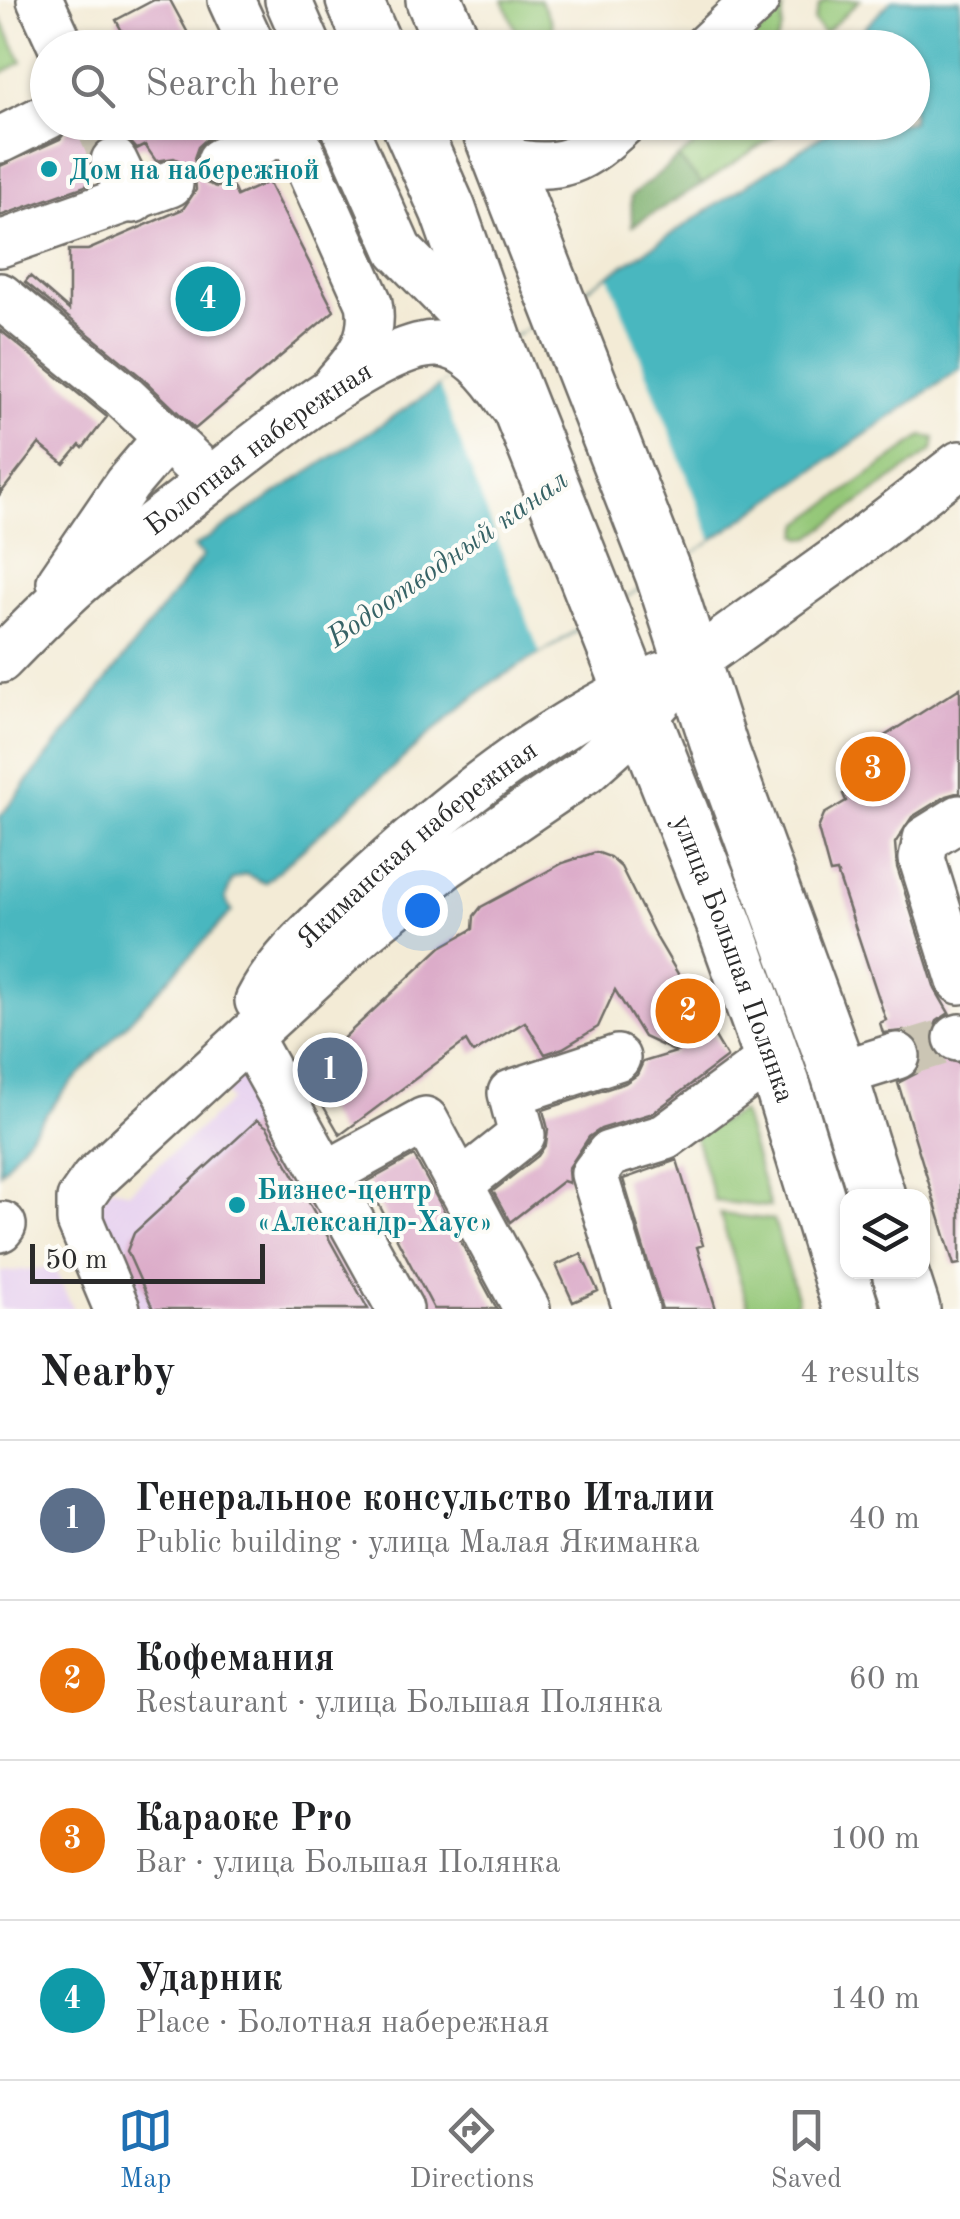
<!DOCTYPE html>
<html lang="en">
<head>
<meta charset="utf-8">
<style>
	:root { --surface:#fff; --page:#f6f6f6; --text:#202124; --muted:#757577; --line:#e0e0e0; --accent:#1f6fb2 }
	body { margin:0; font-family:"Old Standard TT",serif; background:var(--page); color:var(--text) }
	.controls { position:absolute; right:30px; bottom:30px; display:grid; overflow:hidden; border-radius:20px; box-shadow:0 2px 8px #0004 }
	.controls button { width:90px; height:90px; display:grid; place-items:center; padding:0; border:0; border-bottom:2px solid var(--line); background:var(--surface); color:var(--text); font:50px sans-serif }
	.scale { position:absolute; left:30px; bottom:25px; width:235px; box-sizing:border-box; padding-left:10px; border:5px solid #2b2b2b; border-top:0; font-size:28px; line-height:35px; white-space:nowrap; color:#2b2b2b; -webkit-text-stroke:8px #fdfcf7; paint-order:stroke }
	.you { position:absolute; left:422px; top:910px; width:35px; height:35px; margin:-25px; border:8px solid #fff; border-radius:50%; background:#1a73e8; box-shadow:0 0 0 15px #1a73e833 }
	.badge { display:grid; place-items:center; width:65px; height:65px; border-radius:50%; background:var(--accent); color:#fff; font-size:32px; font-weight:700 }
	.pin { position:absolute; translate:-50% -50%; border:5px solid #fff; box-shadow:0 2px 10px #0006 }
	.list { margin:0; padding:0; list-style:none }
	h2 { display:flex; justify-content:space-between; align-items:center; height:130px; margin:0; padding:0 40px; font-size:42px }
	h2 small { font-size:32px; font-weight:400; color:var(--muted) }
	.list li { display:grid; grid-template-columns:65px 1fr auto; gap:30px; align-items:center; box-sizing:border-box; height:160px; padding:0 40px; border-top:2px solid var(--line) }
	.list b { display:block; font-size:38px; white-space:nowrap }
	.list p { margin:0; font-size:32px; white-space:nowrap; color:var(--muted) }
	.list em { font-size:32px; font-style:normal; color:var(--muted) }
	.icon { flex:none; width:55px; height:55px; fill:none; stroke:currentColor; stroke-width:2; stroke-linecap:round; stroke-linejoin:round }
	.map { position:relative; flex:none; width:960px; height:1309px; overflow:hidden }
	.search { position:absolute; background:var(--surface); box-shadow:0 2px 8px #0004; left:30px; right:30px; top:30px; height:110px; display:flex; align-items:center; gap:25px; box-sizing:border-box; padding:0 35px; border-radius:55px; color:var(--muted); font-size:38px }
	.sheet { height:770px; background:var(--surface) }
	nav { display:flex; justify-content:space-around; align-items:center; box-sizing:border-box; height:140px; border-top:2px solid var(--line); background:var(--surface); font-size:28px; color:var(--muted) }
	nav a { display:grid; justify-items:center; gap:5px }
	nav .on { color:var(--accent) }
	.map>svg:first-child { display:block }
	.built { fill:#e7d2ef }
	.green { fill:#94c778; stroke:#607952; stroke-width:2.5 }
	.forest { fill:#77ac68; stroke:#516c4a; stroke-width:2.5 }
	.water { fill:#48b7bf; stroke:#3a7175; stroke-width:2.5 }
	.pier { fill:#f3ebd6 }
	.building { fill:#dcacc9 }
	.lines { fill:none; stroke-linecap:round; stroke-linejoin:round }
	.minor-tunnel { stroke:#cbc5b4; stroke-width:45; stroke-dasharray:45 22; stroke-linecap:butt }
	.minor-casing { stroke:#716e67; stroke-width:50 }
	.major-casing { stroke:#716e67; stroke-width:60 }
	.minor { stroke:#fff; stroke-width:45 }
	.major { stroke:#fff; stroke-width:55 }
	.culture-dot { fill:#0f9aa8; stroke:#fdfcf7; stroke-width:4 }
	.labels { text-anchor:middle; stroke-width:8; stroke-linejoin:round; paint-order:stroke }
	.culture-label { font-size:28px; font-weight:bold; fill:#0d838f; stroke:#fdfcf7; text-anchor:start }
	.street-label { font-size:28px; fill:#2b2b2b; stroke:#fdfcf7 }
	.water-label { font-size:30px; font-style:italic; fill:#376366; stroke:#fdfcf7 }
</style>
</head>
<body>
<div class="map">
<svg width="960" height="1309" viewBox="0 0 960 1309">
	<rect width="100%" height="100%" fill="#fdfcf7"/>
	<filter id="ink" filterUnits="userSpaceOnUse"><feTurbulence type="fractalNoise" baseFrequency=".01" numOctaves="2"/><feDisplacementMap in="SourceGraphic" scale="20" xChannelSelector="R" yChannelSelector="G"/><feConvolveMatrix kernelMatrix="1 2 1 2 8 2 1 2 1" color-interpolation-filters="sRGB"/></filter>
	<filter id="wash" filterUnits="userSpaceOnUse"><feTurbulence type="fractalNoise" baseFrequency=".0048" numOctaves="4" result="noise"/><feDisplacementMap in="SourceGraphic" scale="40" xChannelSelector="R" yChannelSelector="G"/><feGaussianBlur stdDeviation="2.25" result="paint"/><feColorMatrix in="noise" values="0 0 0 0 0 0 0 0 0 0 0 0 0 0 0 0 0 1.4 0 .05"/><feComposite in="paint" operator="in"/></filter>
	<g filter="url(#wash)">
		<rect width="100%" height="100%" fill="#f3ebd6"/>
		<path class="built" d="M 235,1077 L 249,1080 L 384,1309 L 136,1309 L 101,1230 L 101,1199 L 112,1187 L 129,1192 L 231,1100 L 221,1089 Z
			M 54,1267 L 73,1309 L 0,1309 L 0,1272 Z"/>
		<path class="green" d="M 503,0 L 540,0 L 551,20 L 556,47 L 523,47 Z
			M 827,0 L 860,0 L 824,34 L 814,21 L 819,5 Z
			M 783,10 L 782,29 L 774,47 L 743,47 Z
			M 0,17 L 22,62 L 0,74 Z
			M 723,123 L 794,123 L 702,184 L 678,158 Z
			M 923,436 L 935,438 L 933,450 L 811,537 L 802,538 L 798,535 L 801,523 Z
			M 742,1112 L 770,1207 L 715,1201 L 694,1134 Z
			M 720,1214 L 774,1220 L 798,1301 L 788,1309 L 749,1309 Z"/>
		<path class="forest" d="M 678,158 L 702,184 L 632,226 L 631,196 Z"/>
		<path class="water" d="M 892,0 L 960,0 L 960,369 L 746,517 L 556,644 L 491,683 L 432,732 L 265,883 L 245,874 L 232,880 L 225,899 L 232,911 L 65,1090 L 0,1173 L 0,817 L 203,556 L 194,547 L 841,123 L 912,122 L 912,48 L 846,47 Z"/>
		<path class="pier" d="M 609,276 L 712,540 L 540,653 L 439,386 Z"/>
		<g id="blocks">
			<path class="building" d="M 154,0 L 170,0 L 196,48 L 131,48 L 116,20 Z
				M 73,122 L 200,122 L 208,138 L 198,147 L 194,158 L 197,173 L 206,183 L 217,187 L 232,185 L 237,196 L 268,182 L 334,311 L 195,429 L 140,376 L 25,282 L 30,276 L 69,310 L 69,250 L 88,250 L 183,209 L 196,190 L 195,176 L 186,164 L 174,158 L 156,161 L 145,145 L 137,149 L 128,139 L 115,135 L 102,138 L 92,147 L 88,160 L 90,172 L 86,174 L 91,184 L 0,216 L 0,166 L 60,139 Z
				M 0,330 L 107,417 L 83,448 L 80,445 L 64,464 L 39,444 L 0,494 Z
				M 960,688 L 960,792 L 946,796 L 912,817 L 895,843 L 897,867 L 935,989 L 949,1013 L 937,1021 L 932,1032 L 932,1045 L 940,1058 L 960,1063 L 960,1264 L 954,1265 L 898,1083 L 917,1073 L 923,1061 L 922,1047 L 914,1036 L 904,1031 L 883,1033 L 880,1023 L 886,1020 L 837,872 L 830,873 L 818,829 L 824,814 L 846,801 L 843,794 L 863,782 L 858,764 L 861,751 Z
				M 596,852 L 610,857 L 621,867 L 655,935 L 727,1057 L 653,1113 L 601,1129 L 589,1137 L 568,1169 L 569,1183 L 563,1181 L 510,1222 L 493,1191 L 538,1156 L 546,1144 L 548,1129 L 543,1110 L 625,1083 L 637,1075 L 643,1062 L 676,1052 L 644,1037 L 615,990 L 598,1027 L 563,1048 L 545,1054 L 525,1022 L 473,1053 L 466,1041 L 340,1135 L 305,1074 L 441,947 L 473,929 L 474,916 L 481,907 L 563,863 Z
				M 257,1120 L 267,1127 L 368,1309 L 153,1309 L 127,1251 L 134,1233 Z
				M 414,1156 L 438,1200 L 497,1309 L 434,1309 L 367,1182 Z
				M 677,1160 L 703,1245 L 697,1247 L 716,1309 L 662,1309 L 623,1179 Z
				M 581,1254 L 598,1291 L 573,1302 L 556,1265 Z"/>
		</g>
	</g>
	<g filter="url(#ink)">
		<use href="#blocks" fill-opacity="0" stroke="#716e67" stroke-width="2.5"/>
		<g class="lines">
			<path class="minor-tunnel" d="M 97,122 L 114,161
				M 897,1056 L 957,1038"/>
			<defs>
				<g id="minor">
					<path d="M 40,0 L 62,48"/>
					<path d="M 231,0 L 253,48"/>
					<path d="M 288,0 L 309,48"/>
					<path d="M 705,48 L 756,0"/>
					<path d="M 288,122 L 369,303 C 375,337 360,358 337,383"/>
					<path d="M 342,122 L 399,250 L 495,348"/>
					<path d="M 0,140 L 48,116"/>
					<path d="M 503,160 C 562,173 581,162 624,122"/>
					<path d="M 114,161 L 133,200"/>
					<path d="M 220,161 L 290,128"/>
					<path d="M 0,244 L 170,184"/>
					<path d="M 0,296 L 123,396 L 211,480"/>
					<path d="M 60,582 L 127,484 L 167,437"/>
					<path id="s1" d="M 0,660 C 28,631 57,601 88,575 C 120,549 153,525 185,500 C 237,460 374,344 436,344 C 469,344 495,379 511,404"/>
					<path d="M 960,818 L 926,839 L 922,859 L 960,981"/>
					<path id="s2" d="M 258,1001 C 280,958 318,926 353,893 C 445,807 546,724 663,675"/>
					<path d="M 249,1037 L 400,1309"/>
					<path d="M 957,1038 L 960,1037"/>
					<path d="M 839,1074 L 897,1056"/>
					<path d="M 325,1175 L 425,1120 L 527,1309"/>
					<path d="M 459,1185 L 522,1135 L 511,1093 L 617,1058"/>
					<path d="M 0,1229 L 3,1225"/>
					<path d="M 117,1309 L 80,1221 L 80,1199 L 94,1179 L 363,932 L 447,865 L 585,771 L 642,720 L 691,664 L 836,560 L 960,464"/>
					<path d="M 636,1309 L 594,1174 L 609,1154 L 665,1137 L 773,1057"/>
				</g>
				<g id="major">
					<path d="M 354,0 L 375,48"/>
					<path d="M 434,0 L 455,48"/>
					<path id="s3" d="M 409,122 L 448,210 L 497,349 L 726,928 L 782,1084 L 851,1309"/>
					<path d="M 487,122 L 663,573 L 722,754 L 839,1074 L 877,1196"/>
					<path d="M 900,1272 L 912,1309"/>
				</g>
			</defs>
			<use href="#minor" class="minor-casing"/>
			<use href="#major" class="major-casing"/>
			<use href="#minor" class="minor"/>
			<use href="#major" class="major"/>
		</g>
	</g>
	<g class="culture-dot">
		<circle cx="49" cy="169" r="10"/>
		<circle cx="237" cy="1205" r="10"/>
	</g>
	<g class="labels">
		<g class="culture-label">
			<text x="69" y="179">Дом на набережной</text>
			<text x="257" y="1199">Бизнес-центр<tspan x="257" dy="32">«Александр-Хаус»</tspan></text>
		</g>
		<g class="street-label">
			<text dy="10" stroke="none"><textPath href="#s1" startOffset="335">Болотная набережная</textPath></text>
			<text dy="10" stroke="none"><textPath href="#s2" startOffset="225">Якиманская набережная</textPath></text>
			<text dy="10" stroke="none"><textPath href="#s3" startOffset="898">улица Большая Полянка</textPath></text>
		</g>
		<g class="water-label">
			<text transform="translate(447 558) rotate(-35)" y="10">Водоотводный канал</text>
		</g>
	</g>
</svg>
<div class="controls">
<button><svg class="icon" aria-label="layers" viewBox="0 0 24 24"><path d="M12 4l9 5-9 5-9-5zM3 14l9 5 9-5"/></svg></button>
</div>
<div class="scale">50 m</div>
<div class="you"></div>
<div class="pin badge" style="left:330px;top:1070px;background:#5c6f8a">1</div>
<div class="pin badge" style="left:688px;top:1011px;background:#e8710a">2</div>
<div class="pin badge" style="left:873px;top:769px;background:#e8710a">3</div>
<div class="pin badge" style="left:208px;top:299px;background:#0f9aa8">4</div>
<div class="search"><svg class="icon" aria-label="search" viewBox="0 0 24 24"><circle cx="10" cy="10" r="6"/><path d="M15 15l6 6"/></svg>Search here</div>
</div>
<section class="sheet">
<h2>Nearby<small>4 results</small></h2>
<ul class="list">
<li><span class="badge" style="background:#5c6f8a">1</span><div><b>Генеральное консульство Италии</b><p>Public building · улица Малая Якиманка</p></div><em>40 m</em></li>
<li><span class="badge" style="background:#e8710a">2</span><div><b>Кофемания</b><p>Restaurant · улица Большая Полянка</p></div><em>60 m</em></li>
<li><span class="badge" style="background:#e8710a">3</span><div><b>Караоке Pro</b><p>Bar · улица Большая Полянка</p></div><em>100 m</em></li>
<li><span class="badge" style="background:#0f9aa8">4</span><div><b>Ударник</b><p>Place · Болотная набережная</p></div><em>140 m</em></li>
</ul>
</section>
<nav>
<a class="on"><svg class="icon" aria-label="map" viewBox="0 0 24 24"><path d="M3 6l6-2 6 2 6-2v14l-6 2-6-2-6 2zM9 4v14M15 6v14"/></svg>Map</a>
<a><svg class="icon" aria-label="directions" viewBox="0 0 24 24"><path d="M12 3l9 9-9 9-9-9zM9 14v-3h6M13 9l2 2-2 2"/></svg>Directions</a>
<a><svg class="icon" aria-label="saved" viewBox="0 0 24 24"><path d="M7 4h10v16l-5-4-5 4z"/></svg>Saved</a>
</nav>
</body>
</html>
